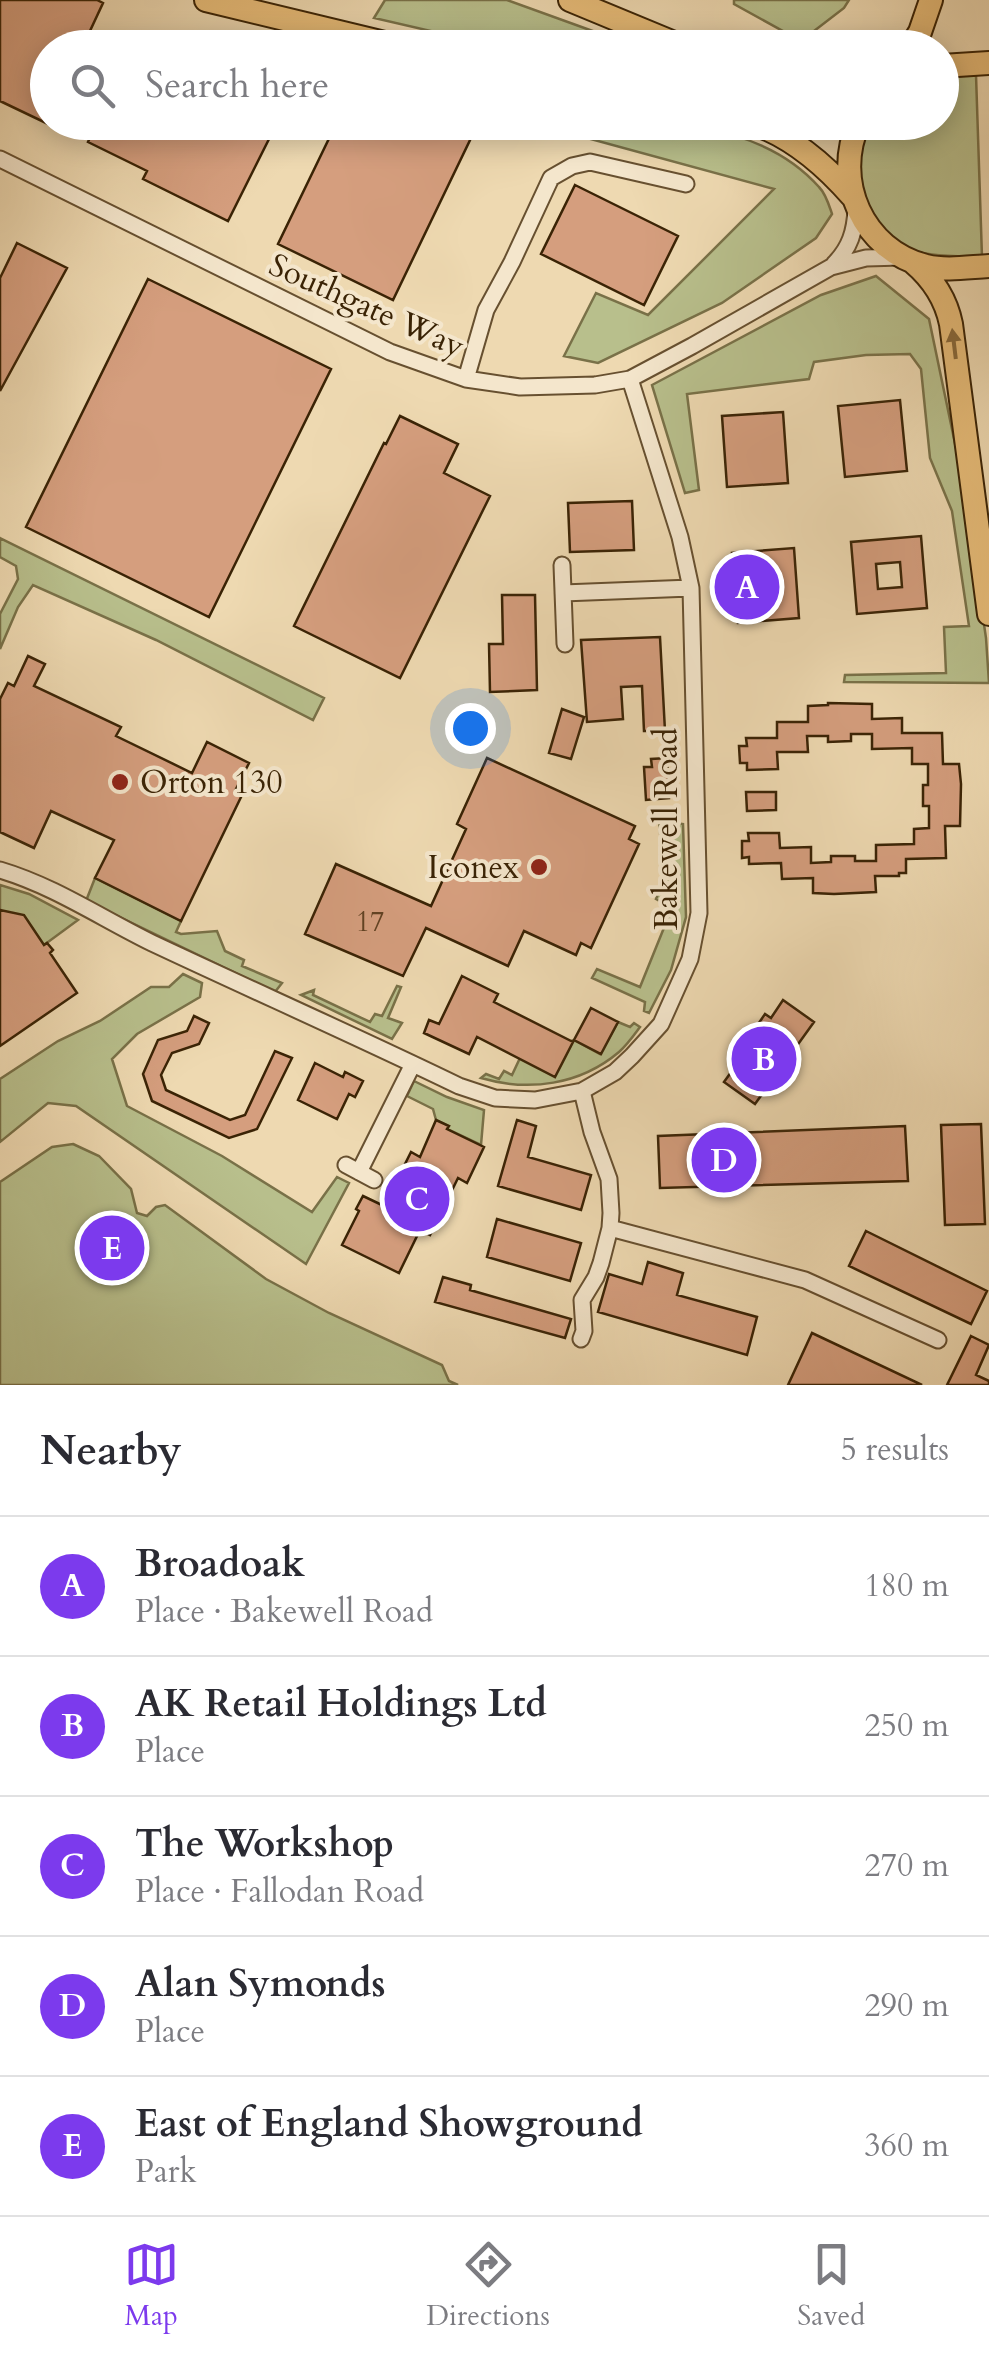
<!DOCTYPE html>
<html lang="en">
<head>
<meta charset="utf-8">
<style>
	:root { --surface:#fff; --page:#f7f7f7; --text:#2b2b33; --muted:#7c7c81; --line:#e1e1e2; --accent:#7c3aed }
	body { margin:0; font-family:Cardo,serif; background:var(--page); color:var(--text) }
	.you { position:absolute; left:470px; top:728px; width:35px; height:35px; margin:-25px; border:8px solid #fff; border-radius:50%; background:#1a73e8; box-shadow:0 0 0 15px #1a73e833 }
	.badge { display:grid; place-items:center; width:65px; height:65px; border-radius:50%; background:var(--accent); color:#fff; font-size:32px; font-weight:700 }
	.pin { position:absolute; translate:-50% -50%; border:5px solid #fff; box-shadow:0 2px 10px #0006 }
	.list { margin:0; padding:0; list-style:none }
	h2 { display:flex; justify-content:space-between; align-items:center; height:130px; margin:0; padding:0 40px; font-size:42px }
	h2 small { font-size:32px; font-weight:400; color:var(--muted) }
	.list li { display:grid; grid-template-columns:65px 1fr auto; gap:30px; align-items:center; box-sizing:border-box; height:140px; padding:0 40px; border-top:2px solid var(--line) }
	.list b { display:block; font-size:38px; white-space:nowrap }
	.list p { margin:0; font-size:32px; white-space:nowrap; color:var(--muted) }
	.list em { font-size:32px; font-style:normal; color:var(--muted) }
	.icon { flex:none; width:55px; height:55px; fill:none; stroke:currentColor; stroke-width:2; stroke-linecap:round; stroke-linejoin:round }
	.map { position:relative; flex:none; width:989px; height:1385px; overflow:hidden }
	.search { position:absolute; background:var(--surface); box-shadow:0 5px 25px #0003; left:30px; right:30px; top:30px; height:110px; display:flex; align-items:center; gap:25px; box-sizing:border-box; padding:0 35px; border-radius:55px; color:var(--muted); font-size:38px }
	.sheet { height:830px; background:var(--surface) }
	nav { display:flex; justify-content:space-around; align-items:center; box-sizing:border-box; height:140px; border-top:2px solid var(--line); background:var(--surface); font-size:28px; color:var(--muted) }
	nav a { display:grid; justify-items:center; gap:5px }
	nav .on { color:var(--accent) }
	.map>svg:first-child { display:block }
	.green { fill:#b8bf8c; stroke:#797148; stroke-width:2.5 }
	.building { fill:#d59e7e; stroke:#3a2305; stroke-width:2.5; fill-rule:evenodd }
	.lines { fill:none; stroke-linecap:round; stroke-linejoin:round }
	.minor-casing { stroke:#675030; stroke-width:19 }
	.highway-casing { stroke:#3a2305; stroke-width:26 }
	.minor { stroke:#f4e6cc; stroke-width:15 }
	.highway { stroke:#e7bc78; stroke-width:22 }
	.oneway { fill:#886839 }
	.poi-dot { fill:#8f2418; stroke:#f4e6cc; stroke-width:4 }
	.labels { text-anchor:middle; stroke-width:8; stroke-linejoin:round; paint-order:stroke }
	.number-label { font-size:28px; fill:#614223 }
	.street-label { font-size:32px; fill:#3a2305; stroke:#f4e6cc }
	.poi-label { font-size:32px; fill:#3a2305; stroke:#f4e6cc; text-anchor:start }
</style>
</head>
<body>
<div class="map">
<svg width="989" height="1385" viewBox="0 0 989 1385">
	<rect width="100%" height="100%" fill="#eed9b1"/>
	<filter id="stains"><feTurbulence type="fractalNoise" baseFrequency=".002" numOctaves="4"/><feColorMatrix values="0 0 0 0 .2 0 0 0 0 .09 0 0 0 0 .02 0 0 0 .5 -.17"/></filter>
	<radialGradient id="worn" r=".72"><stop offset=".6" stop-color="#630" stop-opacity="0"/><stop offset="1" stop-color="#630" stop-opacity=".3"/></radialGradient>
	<path class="green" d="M 385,0 L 507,0 L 637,47 L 500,47 L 374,18 Z
		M 734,0 L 849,0 L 844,8 L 801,41 L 734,4 Z
		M 976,75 L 982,257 C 955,256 923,258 898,244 C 866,227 845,177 857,143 C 860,136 865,129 869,123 L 942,122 L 942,77 Z
		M 532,123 C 625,122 750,109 819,187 C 826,194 829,205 832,214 L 816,238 L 722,303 L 598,363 L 564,356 L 596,293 L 648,315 L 774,189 Z
		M 876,276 L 929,319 L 963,482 L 986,638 L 989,683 L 844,682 L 845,675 L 946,673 L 944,627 L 969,626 L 952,511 L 930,458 L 921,369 L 910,354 L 866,355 L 814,362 L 809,379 L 687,394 L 699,490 L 685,493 L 652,385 L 821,295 Z
		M 0,538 L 324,698 L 313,720 L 156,640 L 33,585 L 18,607 L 0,649 L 0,614 L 18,579 L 16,566 L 0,557 Z
		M 659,821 L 683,824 L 686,917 L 671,970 L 649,1013 L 644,1011 L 645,1002 L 592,978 L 597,969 L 640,987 L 672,908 L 656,899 L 671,864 L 668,848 L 661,844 Z
		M 95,878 L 181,921 L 176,932 L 181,934 L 217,931 L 225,951 L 244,960 L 242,966 L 282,983 L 275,992 L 86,901 Z
		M 0,885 L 29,894 L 78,920 L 44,945 L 0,910 Z
		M 183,974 L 202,983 L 200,997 L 137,1034 L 112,1059 L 127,1106 L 222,1156 L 312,1212 L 337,1177 L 349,1183 L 306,1264 L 76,1106 L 48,1103 L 0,1142 L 0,1079 L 58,1041 L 100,1021 L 151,987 L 169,987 Z
		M 397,986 L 401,987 L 388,1018 L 402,1023 L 392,1039 L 301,995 L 314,990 L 313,995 L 370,1022 L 375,1014 L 382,1016 Z
		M 618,1022 L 630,1027 L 634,1023 L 640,1027 C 634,1035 627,1045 619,1052 C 580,1085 529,1092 481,1078 L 486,1074 L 499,1079 L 504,1071 L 512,1075 L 520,1058 L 574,1040 L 600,1054 Z
		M 414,1081 L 447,1097 L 484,1110 L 481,1145 L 447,1129 L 448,1126 L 436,1120 L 433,1109 L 407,1096 Z
		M 73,1144 L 99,1156 L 131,1189 L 137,1213 L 147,1216 L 156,1207 L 165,1205 L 266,1279 L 329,1313 L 442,1365 L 449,1381 L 458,1385 L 0,1385 L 0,1182 L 52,1147 Z"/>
	<path class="building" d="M 0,0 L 97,0 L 103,3 L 82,48 L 48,48 L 48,124 L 0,101 Z
		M 97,122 L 251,122 L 272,133 L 228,221 L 143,179 L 147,171 L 88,142 Z
		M 337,122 L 438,122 L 471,138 L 393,300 L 278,244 Z
		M 575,185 L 678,236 L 644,305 L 541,254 Z
		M 17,243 L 67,268 L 0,391 L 0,278 Z
		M 148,279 L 331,369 L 209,617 L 26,527 Z
		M 900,400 L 907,471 L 845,477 L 838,406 Z
		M 783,412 L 788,483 L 727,487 L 722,416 Z
		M 400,416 L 458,444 L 444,473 L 490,496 L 400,678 L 294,626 L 384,443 L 386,444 Z
		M 632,501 L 634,550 L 570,552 L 568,503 Z
		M 921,536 L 927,608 L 857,614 L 851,542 ZM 900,562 L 902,587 L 878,589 L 876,564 Z
		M 794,548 L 799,618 L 738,623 L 732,553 Z
		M 502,595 L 535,595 L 537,690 L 490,692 L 489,644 L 503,644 Z
		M 660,637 L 665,731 L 644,731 L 642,686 L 621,687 L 623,719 L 587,722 L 581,640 Z
		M 28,656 L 45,664 L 34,686 L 121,727 L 116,736 L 192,773 L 207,742 L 249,763 L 235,791 L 242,795 L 181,921 L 95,878 L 114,840 L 51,811 L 34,848 L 0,832 L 0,699 L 8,683 L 14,686 Z
		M 828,703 L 872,704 L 872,719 L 902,718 L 902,733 L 942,733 L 943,764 L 959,764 L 961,784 L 960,826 L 945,826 L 946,858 L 906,859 L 906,873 L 899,873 L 899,876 L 875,876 L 876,892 L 834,894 L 813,893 L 813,878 L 782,879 L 781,863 L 749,864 L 749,857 L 742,858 L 742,841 L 749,841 L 748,833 L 779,833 L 780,848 L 811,847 L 811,863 L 831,862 L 831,856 L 855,856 L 855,861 L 876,861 L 876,845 L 914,844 L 914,829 L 929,828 L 929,806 L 923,806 L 923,785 L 928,785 L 928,764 L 912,764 L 912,748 L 872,749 L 872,734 L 851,734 L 851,741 L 828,742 L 828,736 L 807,736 L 808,752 L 777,752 L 778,769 L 747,770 L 747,763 L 740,763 L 739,746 L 747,746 L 746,738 L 777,738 L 777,722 L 808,722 L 808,706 L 828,705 Z
		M 562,709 L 584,717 L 571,759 L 549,753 Z
		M 487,758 L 635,826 L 629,839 L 639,844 L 591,948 L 581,943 L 576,955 L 524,931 L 508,966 L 426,928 L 403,976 L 305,934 L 336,864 L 431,906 L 466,829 L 457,824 Z
		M 667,758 L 669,798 L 646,800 L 644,767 L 652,767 L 651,759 Z
		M 746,792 L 776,792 L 776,810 L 747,811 Z
		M 0,910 L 24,915 L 44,945 L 47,943 L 53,950 L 50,953 L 77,993 L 0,1046 Z
		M 462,976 L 498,994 L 494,1002 L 573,1042 L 555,1077 L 477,1037 L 469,1054 L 424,1033 L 429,1020 L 439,1024 Z
		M 783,1000 L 814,1022 L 755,1104 L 724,1082 L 757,1036 L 752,1033 L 765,1014 L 771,1018 Z
		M 591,1008 L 618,1022 L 601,1054 L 574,1040 Z
		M 194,1016 L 209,1023 L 199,1044 L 172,1053 L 161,1075 L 166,1090 L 230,1120 L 245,1115 L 275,1051 L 292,1058 L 257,1129 L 229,1138 L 152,1101 L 143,1074 L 158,1040 L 187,1031 Z
		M 315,1063 L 343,1077 L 345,1072 L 363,1081 L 355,1097 L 349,1094 L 337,1119 L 298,1100 Z
		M 436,1120 L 449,1126 L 447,1129 L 484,1147 L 467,1183 L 458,1178 L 430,1235 L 420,1230 L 399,1273 L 342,1245 L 359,1211 L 356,1209 L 363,1196 L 384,1206 L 411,1152 L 420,1157 Z
		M 517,1120 L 536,1126 L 528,1157 L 591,1175 L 581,1210 L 498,1186 Z
		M 981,1124 L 985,1224 L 945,1225 L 941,1125 Z
		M 905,1126 L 908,1181 L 660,1188 L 658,1136 Z
		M 497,1219 L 581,1243 L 570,1281 L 487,1257 Z
		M 866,1231 L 987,1291 L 971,1324 L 849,1266 Z
		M 648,1262 L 683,1273 L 677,1295 L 757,1317 L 747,1355 L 598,1312 L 609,1274 L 642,1284 Z
		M 443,1277 L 471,1285 L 470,1290 L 571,1319 L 565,1338 L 435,1302 Z
		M 812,1333 L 922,1385 L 788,1385 Z
		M 971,1336 L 989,1345 L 976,1375 L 989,1381 L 989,1385 L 947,1385 Z"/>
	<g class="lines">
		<defs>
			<path id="minor" d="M 0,159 L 390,352 L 466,379 L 520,387 L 595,385 L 630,379 L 692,346 L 831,267 L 866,258 L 902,257
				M 834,264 C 850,248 855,231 856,209
				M 466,379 L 486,310 L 512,262 L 551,178 L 572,166 L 590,162 L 686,184
				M 562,565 L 565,644
				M 563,593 L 691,588
				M 0,870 C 54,886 101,918 152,943 C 254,991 358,1037 459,1086 L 495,1098 L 535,1100 L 582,1091 L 615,1072 L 632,1056 L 661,1024 L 690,959 L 699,913 L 691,588 L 680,537 L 630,379
				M 346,1165 L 374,1180
				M 359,1172 L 413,1064
				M 610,1228 L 805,1280 L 938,1340
				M 581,1339 L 584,1331 L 582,1300 L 596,1277 L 601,1263 L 610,1228 L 611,1213 L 609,1179 L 592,1132 L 582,1091"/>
			<path id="highway" d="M 206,0 L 405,48
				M 570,0 L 686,48
				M 910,48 L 920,32 L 931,0
				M 942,66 L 989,63
				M 749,122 C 791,135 824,164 852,196
				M 859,122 C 832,181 863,250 926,266 C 946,271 969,267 989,266
				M 913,262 C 933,279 946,299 951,324 L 989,614"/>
		</defs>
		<use href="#minor" class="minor-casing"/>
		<use href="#highway" class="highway-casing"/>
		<use href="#minor" class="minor"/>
		<use href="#highway" class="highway"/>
	</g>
	<defs><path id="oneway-solid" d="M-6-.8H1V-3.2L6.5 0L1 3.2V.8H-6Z" transform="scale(2.5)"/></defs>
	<use class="oneway" href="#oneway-solid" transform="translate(954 344) rotate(-97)"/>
	<g class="poi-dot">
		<circle cx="120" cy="782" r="10"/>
		<circle cx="539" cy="867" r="10"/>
	</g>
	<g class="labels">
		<g class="number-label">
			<text x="370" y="931">17</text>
		</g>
		<g class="street-label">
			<text transform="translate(367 305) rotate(24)" y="11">Southgate Way</text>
			<text transform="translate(666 829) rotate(-90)" y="11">Bakewell Road</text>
		</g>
		<g class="poi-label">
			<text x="140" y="793">Orton 130</text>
			<text x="519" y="878" text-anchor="end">Iconex</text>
		</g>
	</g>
	<rect width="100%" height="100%" filter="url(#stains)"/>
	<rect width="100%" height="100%" fill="url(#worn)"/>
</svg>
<div class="you"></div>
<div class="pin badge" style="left:747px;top:587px">A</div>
<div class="pin badge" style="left:764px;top:1059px">B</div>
<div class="pin badge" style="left:417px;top:1199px">C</div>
<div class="pin badge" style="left:724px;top:1160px">D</div>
<div class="pin badge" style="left:112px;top:1248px">E</div>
<div class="search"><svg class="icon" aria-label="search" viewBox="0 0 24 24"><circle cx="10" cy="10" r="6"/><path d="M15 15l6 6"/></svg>Search here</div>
</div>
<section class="sheet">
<h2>Nearby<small>5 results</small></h2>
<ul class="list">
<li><span class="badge">A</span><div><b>Broadoak</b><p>Place · Bakewell Road</p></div><em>180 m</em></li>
<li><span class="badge">B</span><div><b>AK Retail Holdings Ltd</b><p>Place</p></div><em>250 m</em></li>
<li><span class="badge">C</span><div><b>The Workshop</b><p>Place · Fallodan Road</p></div><em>270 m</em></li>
<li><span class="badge">D</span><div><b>Alan Symonds</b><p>Place</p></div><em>290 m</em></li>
<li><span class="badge">E</span><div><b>East of England Showground</b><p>Park</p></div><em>360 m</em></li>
</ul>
</section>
<nav>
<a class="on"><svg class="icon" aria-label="map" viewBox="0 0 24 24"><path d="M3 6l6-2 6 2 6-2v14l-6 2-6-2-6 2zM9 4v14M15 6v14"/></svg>Map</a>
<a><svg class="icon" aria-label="directions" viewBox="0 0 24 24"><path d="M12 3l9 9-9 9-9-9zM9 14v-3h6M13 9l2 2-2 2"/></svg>Directions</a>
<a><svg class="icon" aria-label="saved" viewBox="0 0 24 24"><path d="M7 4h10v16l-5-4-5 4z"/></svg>Saved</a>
</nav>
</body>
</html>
